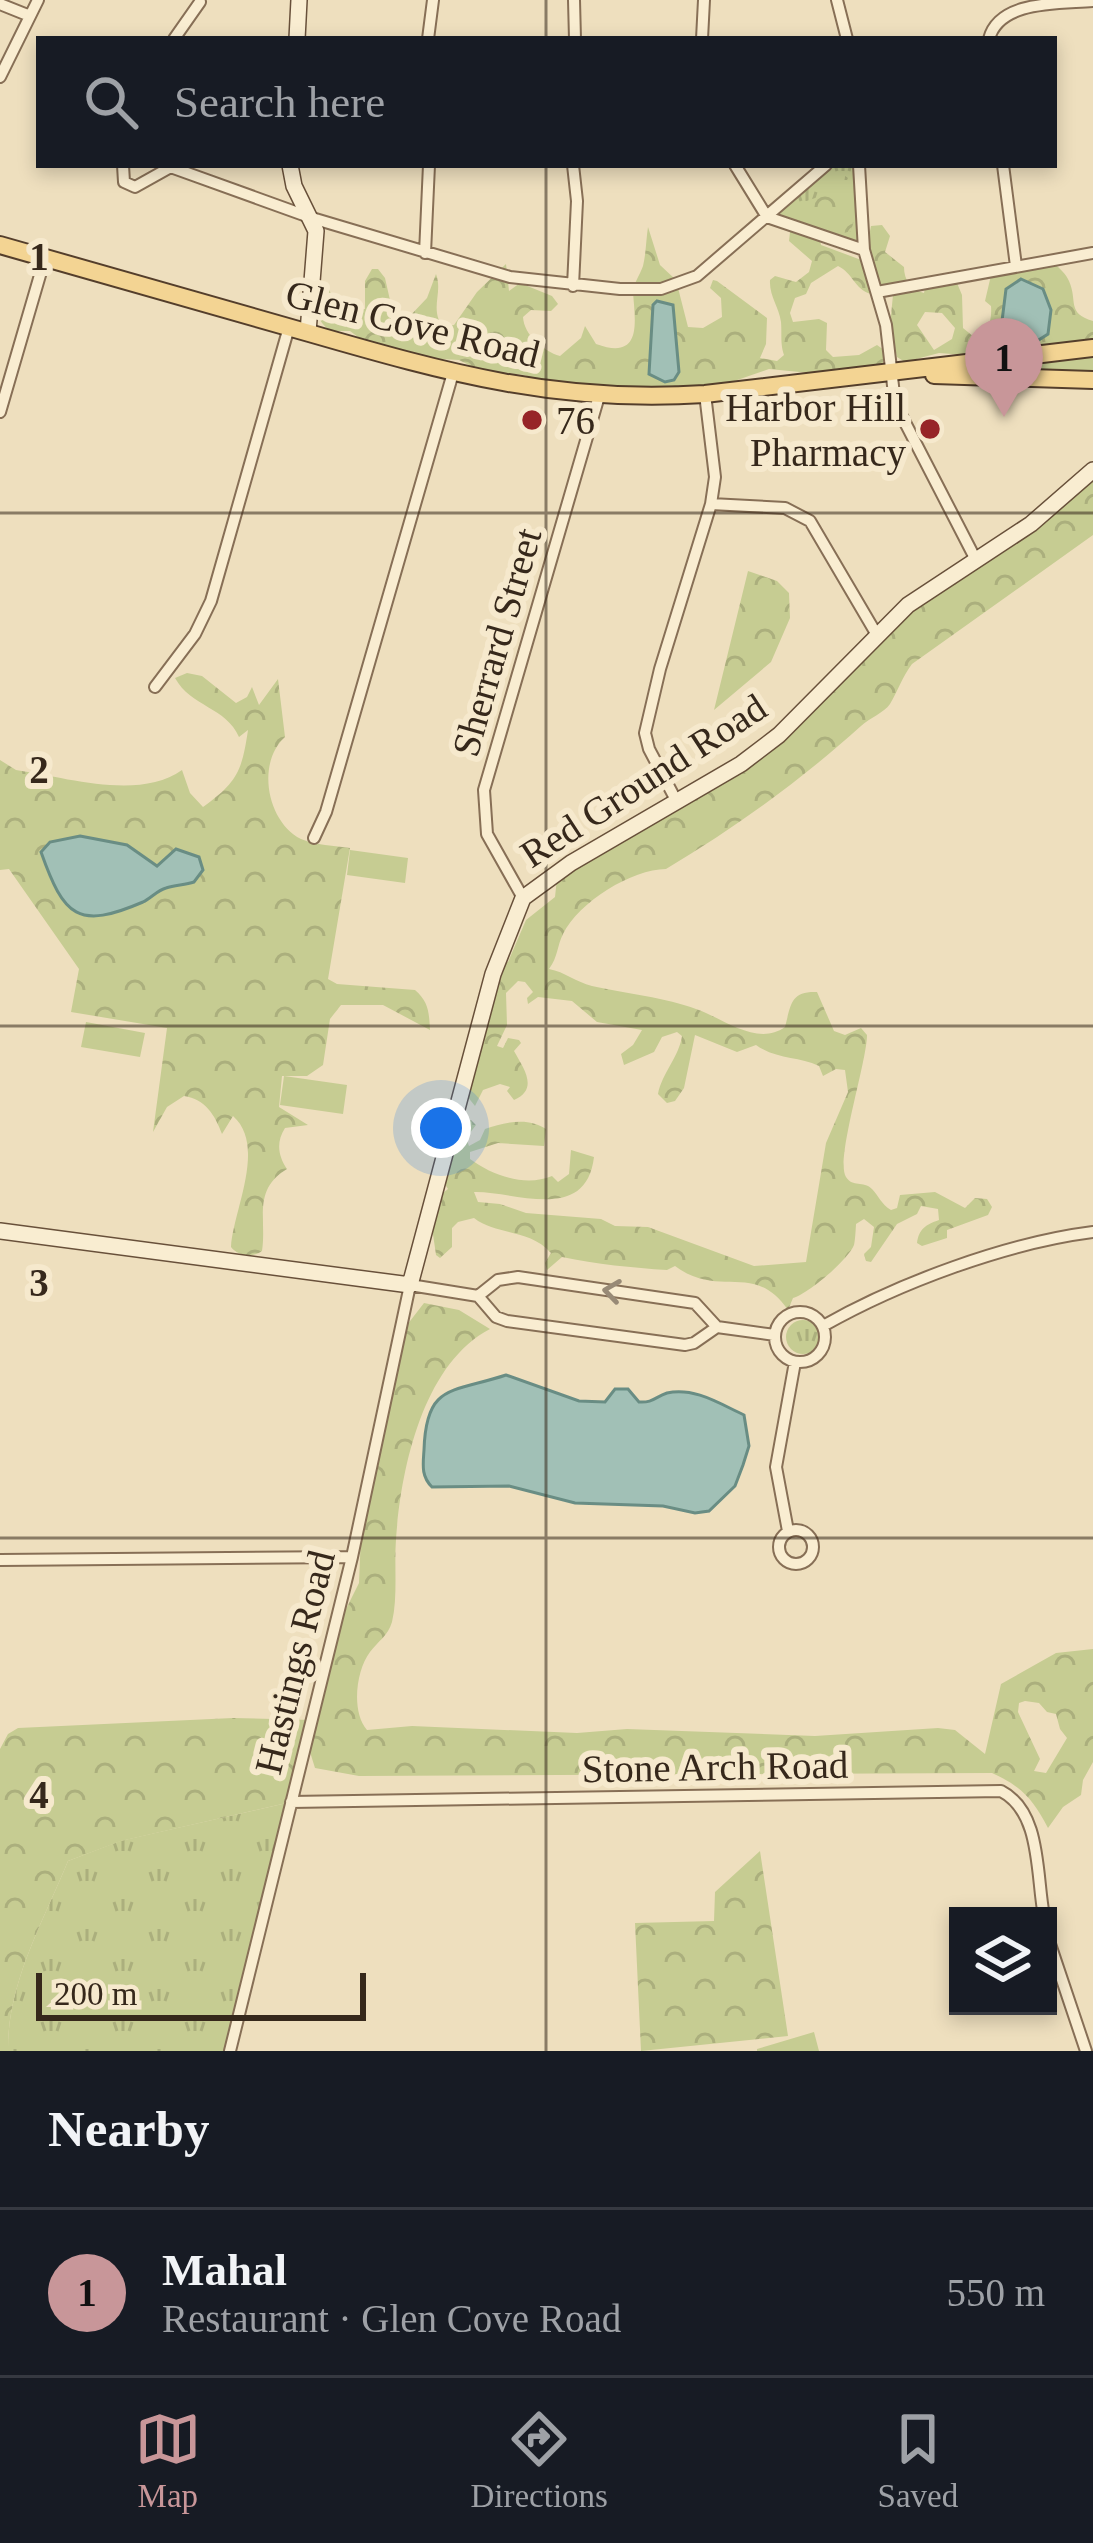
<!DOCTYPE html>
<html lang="en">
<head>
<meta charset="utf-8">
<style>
	:root { --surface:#171b24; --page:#20242c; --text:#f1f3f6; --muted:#9ea1a6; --line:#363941; --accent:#c89699 }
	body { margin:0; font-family:Georgia,serif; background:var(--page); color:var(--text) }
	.controls { position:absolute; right:36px; bottom:36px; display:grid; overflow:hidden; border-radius:0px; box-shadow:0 6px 18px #0003 }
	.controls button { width:108px; height:108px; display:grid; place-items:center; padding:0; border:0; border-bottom:3px solid var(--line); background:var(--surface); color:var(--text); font:60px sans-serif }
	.scale { position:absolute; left:36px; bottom:30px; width:330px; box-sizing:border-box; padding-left:12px; border:6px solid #36281b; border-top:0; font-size:33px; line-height:42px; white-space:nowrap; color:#36281b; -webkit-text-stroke:9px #f6e9cd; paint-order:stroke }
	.you { position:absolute; left:441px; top:1128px; width:42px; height:42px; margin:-30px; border:9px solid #fff; border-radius:50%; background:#1a73e8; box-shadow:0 0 0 18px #1a73e833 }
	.badge { display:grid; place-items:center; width:78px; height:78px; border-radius:50%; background:var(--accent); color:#111; font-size:39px; font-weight:700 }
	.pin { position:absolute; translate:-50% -99px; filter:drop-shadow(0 3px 6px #0008) }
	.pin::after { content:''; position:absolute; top:63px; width:42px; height:36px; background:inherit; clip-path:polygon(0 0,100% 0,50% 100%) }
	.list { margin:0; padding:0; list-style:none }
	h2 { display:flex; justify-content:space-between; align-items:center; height:156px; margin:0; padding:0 48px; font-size:51px }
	h2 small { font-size:39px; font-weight:400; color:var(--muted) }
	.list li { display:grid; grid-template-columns:78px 1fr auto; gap:36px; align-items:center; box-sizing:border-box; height:168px; padding:0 48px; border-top:3px solid var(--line) }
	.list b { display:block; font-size:45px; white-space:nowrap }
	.list p { margin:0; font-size:39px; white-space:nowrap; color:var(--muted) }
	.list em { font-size:39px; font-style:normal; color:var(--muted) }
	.icon { flex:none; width:66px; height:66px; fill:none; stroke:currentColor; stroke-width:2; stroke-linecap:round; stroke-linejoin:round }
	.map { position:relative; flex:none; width:1093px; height:2051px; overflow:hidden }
	.search { position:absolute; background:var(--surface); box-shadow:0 6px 18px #0003; left:36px; right:36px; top:36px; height:132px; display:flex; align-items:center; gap:30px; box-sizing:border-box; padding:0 42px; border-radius:0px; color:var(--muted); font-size:45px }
	.sheet { height:324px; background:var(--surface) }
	nav { display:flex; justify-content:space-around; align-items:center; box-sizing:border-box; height:168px; border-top:3px solid var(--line); background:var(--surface); font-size:33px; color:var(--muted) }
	nav a { display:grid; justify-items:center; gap:6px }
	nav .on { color:var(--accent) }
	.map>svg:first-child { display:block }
	.grass { fill:url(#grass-tufts) }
	.forest { fill:url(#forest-crowns); fill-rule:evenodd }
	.garden { fill:#c6cc92 }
	.water { fill:#a1c0b6; stroke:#698d84; stroke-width:3 }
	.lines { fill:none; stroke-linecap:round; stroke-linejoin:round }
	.street-casing { stroke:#876f56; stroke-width:14 }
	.secondary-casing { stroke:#68503a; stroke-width:18 }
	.primary-casing { stroke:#543e2b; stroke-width:20 }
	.street { stroke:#f9edd1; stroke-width:10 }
	.secondary { stroke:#f9edd1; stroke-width:15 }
	.primary { stroke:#f3d493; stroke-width:16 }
	.oneway { stroke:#988a76 }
	.grid { fill:none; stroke:#36281b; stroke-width:3; stroke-opacity:0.55 }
	.poi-dot { fill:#972528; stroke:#f6e9cd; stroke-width:4.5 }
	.labels { text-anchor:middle; stroke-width:12; stroke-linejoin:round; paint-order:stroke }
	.street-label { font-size:39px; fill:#36281b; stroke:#f6e9cd }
	.poi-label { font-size:39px; fill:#36281b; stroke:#f6e9cd; text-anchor:end }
	.grid-label { font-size:39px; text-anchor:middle; font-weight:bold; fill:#36281b; stroke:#f6e9cd; stroke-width:12; stroke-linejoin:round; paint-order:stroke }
</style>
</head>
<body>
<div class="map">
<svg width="1093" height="2051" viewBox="0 0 1093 2051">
	<defs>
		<pattern id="grass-tufts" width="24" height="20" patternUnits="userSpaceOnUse" patternTransform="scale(3)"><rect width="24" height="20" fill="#c6cc92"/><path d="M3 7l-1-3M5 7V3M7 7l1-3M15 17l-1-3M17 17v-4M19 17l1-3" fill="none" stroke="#abaf7d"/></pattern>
		<pattern id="forest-crowns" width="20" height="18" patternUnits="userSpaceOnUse" patternTransform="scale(3)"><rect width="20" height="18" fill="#c6cc92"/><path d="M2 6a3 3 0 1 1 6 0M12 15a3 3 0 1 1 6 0" fill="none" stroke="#abaf7d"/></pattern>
	</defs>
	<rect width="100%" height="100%" fill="#eedfbe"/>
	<path class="grass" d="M 826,165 L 859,165 L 864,250 L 767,217 Z
		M 1093,342 L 1093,380 L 891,374 Z
		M786 1337a17 17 0 1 1 34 0a17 17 0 1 1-34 0Z
		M 291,1802 L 230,2051 L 8,2051 C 7,1984 43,1922 68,1861 L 120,1841 Z"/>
	<path class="forest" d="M 838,171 L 848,178 L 845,187 C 855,197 855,218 851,231 L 820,240 L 821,245 L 864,261 L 871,226 L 882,225 L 890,236 L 885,252 L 904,267 C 904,280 911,290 924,293 L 927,276 L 937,286 L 957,283 L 962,295 L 963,328 L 974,337 C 989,330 992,322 991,306 L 985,301 L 992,271 L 1055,264 C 1060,269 1066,274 1069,281 C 1078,301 1066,313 1093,321 L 1093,342 L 964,355 L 939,353 L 905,362 L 897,357 L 890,325 L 894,285 L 881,284 L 871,294 C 854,289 853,273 838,266 L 811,283 L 806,294 L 795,298 L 790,313 L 793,322 L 819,319 L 827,323 L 826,350 L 833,357 L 859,355 L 877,345 L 884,350 L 883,365 L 820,374 L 769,369 L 694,395 L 619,387 L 593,391 L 541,383 L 525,375 L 479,370 L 459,360 L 407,357 L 366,343 L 350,331 L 332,331 C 311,320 318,301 326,284 L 334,299 L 351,311 L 365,309 L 365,281 L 372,269 L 378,269 L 385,278 L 392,309 L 408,318 L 427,298 L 436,274 C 443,293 430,307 442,326 L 454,325 L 477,292 L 506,264 L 509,291 L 520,283 L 552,296 L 558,304 L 551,311 L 531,310 L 523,317 C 524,335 543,351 560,356 L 581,338 L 585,326 L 596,344 C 643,361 635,322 633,292 C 633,284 640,275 643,266 C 646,254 646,240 648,227 L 660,265 L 676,280 L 688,327 L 703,328 L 722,317 L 721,298 L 710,288 L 713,280 L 717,281 L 767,318 L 766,344 L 760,358 L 777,361 L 784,355 C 780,343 782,335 781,322 C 779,307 769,296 770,280 L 775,276 L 796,282 L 809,272 L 812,261 L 789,241 L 790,232 L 806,224 L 800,215 L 789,214 L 787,208 L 832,192 ZM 925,312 L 942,313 L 955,328 L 952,339 L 934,350 L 917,325 Z
		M 1093,479 L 1093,535 L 912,664 C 902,677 898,691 890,704 C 884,713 869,718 861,726 C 800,781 736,827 666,869 C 632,869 579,902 563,934 C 557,946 558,957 549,969 C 565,972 576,982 592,986 C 623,993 668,998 696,1009 C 723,1018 757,1047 785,1027 C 791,1005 790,991 817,992 L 834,1031 L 845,1035 L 861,1028 L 867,1035 C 867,1062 835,1161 846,1177 C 853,1188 863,1180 872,1189 C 879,1196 881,1204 891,1210 L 897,1208 L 900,1195 L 935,1192 L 965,1208 L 975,1198 L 987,1199 L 992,1207 L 988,1215 L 947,1230 L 947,1238 L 922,1246 L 917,1243 C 919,1229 925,1225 939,1220 L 938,1209 L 921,1206 L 917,1214 L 897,1224 L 871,1262 L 866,1261 L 864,1254 L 871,1247 L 874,1227 L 864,1219 L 856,1224 C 856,1226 855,1243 854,1245 C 848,1260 808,1294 793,1298 L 788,1310 C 753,1260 721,1300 675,1266 L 667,1270 C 633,1268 596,1264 562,1257 L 547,1270 L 545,1263 L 551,1253 C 529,1228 497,1236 474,1218 L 458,1222 L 452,1228 L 452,1247 L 440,1258 L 436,1255 L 432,1227 L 439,1196 L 448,1189 L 443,1181 L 459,1127 L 471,1120 L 476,1125 L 466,1138 L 469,1146 L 480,1140 L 485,1129 C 504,1123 527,1116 546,1129 L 544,1146 L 498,1143 L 470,1152 L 470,1159 C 493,1176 526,1187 552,1176 L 558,1182 L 569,1174 L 571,1150 L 594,1157 C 586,1224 515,1191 474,1192 L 478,1202 L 500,1204 L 526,1213 L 601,1219 L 615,1226 L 648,1227 L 754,1266 L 806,1262 L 826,1143 L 848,1092 L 845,1070 L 836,1069 L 823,1076 L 819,1066 C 798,1056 777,1060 756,1045 L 737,1052 L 695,1035 L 684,1088 L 675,1101 L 667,1103 L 658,1094 C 662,1073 679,1057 682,1036 L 677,1032 L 662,1037 L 654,1052 L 624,1065 L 621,1054 L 633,1045 L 642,1030 L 597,1022 L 572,1001 L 538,997 L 528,1004 L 527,998 L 533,992 L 525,982 L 518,981 L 506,993 L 507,1025 L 497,1046 L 503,1048 L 508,1038 L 519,1040 L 521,1043 L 514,1051 C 524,1069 539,1089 514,1100 L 507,1091 L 510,1087 L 500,1084 L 483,1090 L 475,1106 L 467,1096 L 500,962 L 508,962 L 526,920 L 555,897 L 557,878 L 729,778 L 927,598 L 1008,548 Z
		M 748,571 L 777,581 L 789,593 L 790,618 L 771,662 L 714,710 Z
		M 187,673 L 202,676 L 236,703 L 247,697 L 252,687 L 259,705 L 278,679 L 285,737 C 256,763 267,822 301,839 C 315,845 335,846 350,848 L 328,979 L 337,984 L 415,990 C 429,1002 429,1013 430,1030 L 383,1005 L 341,1005 L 330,1019 L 323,1065 L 307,1076 L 282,1076 L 279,1107 L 308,1125 L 285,1128 C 276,1142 278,1156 287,1169 C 252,1190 267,1219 262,1251 C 252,1258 238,1256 231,1247 C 233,1211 267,1146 233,1116 L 222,1134 C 215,1115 205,1099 184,1096 L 167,1107 L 153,1132 L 167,1028 L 71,1012 L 79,969 L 9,869 L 0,870 L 0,760 L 16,770 C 65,777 139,801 182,770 L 190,793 L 203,807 C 238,782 242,770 248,730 L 239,737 C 226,707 191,707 175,678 Z
		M 424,1303 L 459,1310 L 490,1329 C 423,1364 401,1468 396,1539 C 394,1566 398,1596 392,1622 C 388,1636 378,1641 370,1652 C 356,1670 351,1712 367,1730 L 412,1726 L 577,1733 L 627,1729 L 815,1736 L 938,1728 L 955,1730 L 985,1754 L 1001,1684 L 1056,1653 L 1093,1649 L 1093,1762 L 1083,1780 L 1081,1795 L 1063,1807 L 1048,1828 C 1033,1799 1021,1786 992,1773 L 359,1776 L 315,1768 L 310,1752 L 339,1623 L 359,1583 L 361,1534 L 400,1347 L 407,1325 ZM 1025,1701 L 1039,1703 L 1047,1712 L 1056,1714 L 1060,1729 L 1067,1738 L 1046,1773 L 1034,1771 L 1040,1759 L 1018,1712 L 1019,1703 Z
		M 233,1718 L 311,1720 L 291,1802 L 121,1841 L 68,1861 C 43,1922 7,1984 8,2051 L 0,2051 L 0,1749 L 8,1734 L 18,1728 Z
		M 760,1851 L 788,2036 L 641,2051 L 635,1923 L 714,1921 L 715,1892 Z"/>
	<path class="garden" d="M 350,850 L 408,858 L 405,883 L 347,875 Z
		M 86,1022 L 145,1033 L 140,1057 L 81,1047 Z
		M 284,1076 L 347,1085 L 343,1114 L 280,1105 Z
		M 814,2032 L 819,2051 L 757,2051 L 757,2049 Z"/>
	<path class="water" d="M 1021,279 L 1043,289 L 1051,310 L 1048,334 L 1026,348 L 1011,342 L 1002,321 L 1006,289 Z
		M 657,301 L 673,305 L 679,372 L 674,380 L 665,382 L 649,374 L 653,305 Z
		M 80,836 L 127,845 L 157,866 L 176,849 L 199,857 L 203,870 L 194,882 C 185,885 175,885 166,888 C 158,890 151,898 143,902 C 78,930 64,917 41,852 L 50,842 Z
		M 506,1375 L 579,1401 L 605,1402 L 615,1389 L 628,1389 L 639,1402 C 653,1403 655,1397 667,1393 C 695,1387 720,1404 744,1415 L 749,1446 L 743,1465 L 735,1486 L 709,1511 L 695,1513 L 663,1506 L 575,1503 L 509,1486 L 432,1487 C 421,1476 423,1465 424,1450 C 426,1383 452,1393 506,1375 Z"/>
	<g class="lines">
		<defs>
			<path id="street" d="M 574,0 L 575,39
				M 837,0 L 847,39
				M 0,4 L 30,16
				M 174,39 L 200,2
				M 428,39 L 433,0
				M 702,39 L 704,0
				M 989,39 C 999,0 1059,4 1093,1
				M 0,77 L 38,0
				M 123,165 L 124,182 L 135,187 L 169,168
				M 165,165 L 312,218 L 510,277 L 620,289 L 661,289 L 697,276 L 826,165
				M 735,165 L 767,217 L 864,250
				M 859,165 L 864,250 L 886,325 L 895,403 L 976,560
				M 1003,165 L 1016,266
				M 425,253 L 429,165
				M 573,286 L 577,201 L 573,165
				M 877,292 L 1093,253
				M 0,412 L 45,258
				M 711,504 L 785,508 L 810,521 L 877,635
				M 155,687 L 195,634 L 211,601 L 289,327
				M 677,802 L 649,749 L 645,733 L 660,669 L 711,504 L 715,477 L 705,394
				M 314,838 L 326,812 L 453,373
				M 523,898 L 487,834 L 484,790 L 599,396
				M 478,1296 L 498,1280 L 518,1277 L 695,1303 L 717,1327
				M775 1337a25 25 0 1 1 50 0a25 25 0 1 1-50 0Z
				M 823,1326 C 899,1283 1006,1243 1093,1232
				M779 1547a17 17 0 1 1 34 0a17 17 0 1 1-34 0Z
				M 788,1531 L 776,1467 L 795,1362
				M 0,1560 L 352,1557
				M 291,1802 L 1001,1791 C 1042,1812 1036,1876 1044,1916
				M 1048,1938 L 1086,2051
				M 230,2051 L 352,1557 L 410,1285 L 478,1296 L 496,1317 L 507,1321 L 685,1345 L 694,1343 L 717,1327 L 775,1335"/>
			<path id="secondary" d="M 297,39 L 299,0
				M 290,165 L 294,186 L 316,231 L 308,332
				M 0,1231 L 410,1285 L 493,974 L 523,898 L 571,863 L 741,764 L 779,735 L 908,605 L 1031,524 L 1093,470"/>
			<path id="primary" d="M 0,245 C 103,274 206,303 309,333 C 448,373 558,404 705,394 L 1093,348
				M 934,375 L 1093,380"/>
		</defs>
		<use href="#street" class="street-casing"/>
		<use href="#secondary" class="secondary-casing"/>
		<use href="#primary" class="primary-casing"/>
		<use href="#street" class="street"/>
		<use href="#secondary" class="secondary"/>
		<use href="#primary" class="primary"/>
	</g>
	<defs><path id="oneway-chevron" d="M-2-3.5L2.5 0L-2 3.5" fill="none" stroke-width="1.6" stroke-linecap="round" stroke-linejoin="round" transform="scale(3)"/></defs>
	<use class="oneway" href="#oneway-chevron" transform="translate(612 1291) rotate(-172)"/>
	<path class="grid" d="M 546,0 L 546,39M 546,165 L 546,2051M 0,513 L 1093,513M 0,1026 L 1093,1026M 0,1538 L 1093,1538"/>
	<g class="poi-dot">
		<circle cx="532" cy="420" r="12"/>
		<circle cx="930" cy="429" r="12"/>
	</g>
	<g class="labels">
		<g class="street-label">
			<text transform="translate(413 323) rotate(14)" y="14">Glen Cove Road</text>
			<text transform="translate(496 642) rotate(-74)" y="14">Sherrard Street</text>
			<text transform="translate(643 780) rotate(-33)" y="14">Red Ground Road</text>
			<text transform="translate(294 1662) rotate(-76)" y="14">Hastings Road</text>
			<text transform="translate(715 1766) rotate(-1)" y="14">Stone Arch Road</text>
		</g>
		<g class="poi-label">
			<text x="906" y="421">Harbor Hill<tspan x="906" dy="45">Pharmacy</tspan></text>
			<text x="556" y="434" text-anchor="start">76</text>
		</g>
	</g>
	<g class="grid-label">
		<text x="39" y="270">1</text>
		<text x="39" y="783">2</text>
		<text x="39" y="1296">3</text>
		<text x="39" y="1808">4</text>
	</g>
</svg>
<div class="controls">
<button><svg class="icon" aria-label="layers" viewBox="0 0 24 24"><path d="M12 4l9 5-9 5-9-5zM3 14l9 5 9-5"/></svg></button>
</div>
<div class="scale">200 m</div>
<div class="you"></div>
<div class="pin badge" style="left:1004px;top:417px">1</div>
<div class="search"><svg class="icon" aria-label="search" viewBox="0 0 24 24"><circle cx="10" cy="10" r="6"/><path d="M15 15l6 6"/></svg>Search here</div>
</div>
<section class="sheet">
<h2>Nearby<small></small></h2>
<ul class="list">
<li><span class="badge">1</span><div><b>Mahal</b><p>Restaurant · Glen Cove Road</p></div><em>550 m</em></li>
</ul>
</section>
<nav>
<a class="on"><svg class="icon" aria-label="map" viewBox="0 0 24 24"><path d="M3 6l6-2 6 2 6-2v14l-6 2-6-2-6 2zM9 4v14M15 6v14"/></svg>Map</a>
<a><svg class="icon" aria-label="directions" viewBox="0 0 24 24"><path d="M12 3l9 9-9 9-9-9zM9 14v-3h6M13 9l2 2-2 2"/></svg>Directions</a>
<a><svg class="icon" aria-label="saved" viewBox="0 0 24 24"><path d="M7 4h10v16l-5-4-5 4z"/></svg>Saved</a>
</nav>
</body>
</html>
